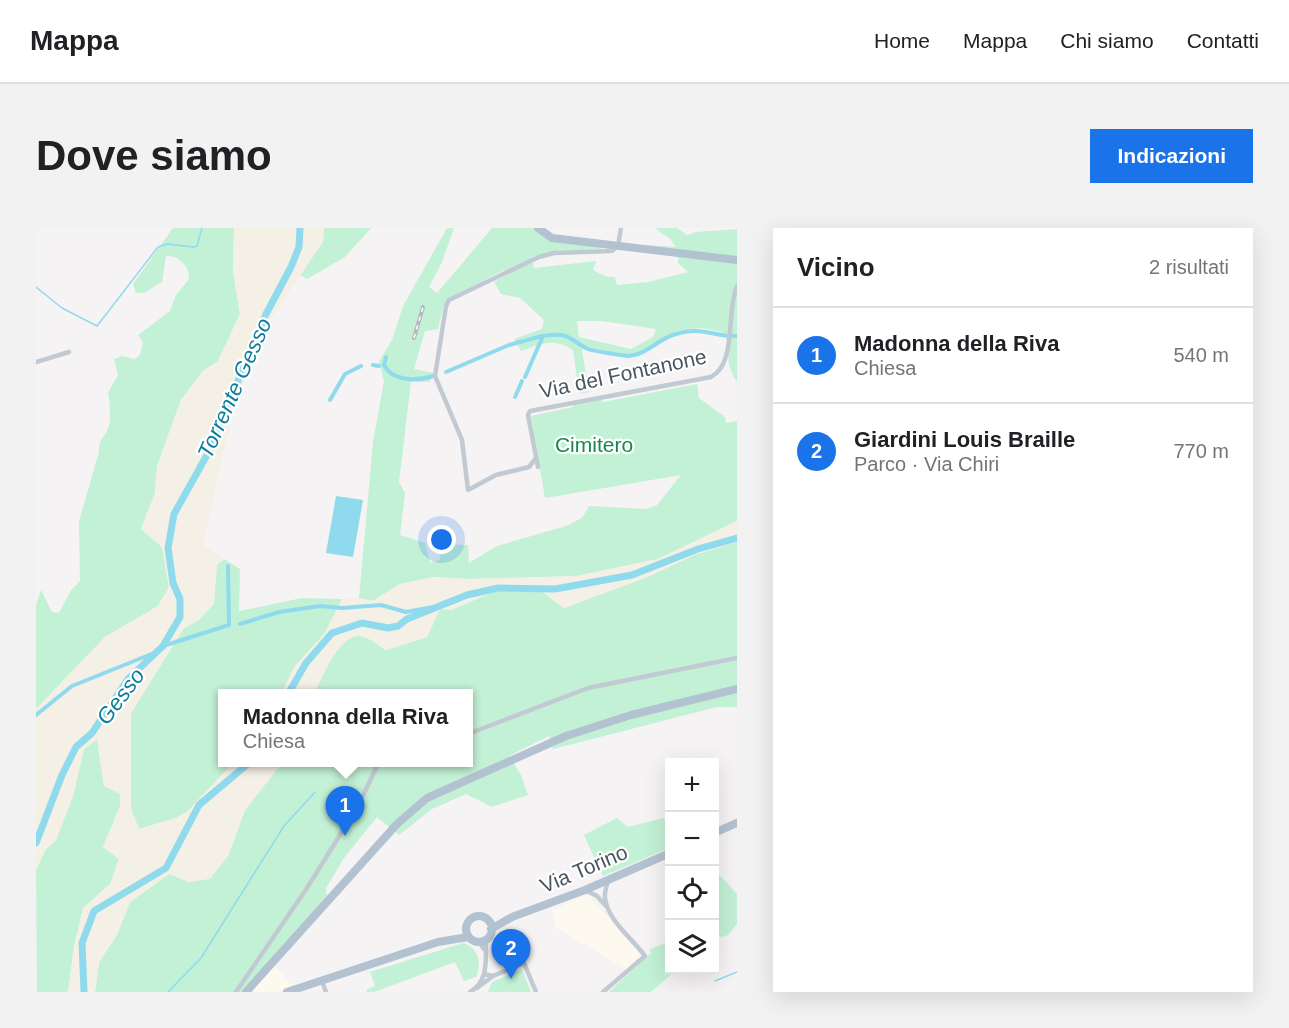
<!DOCTYPE html>
<html lang="it">
<head>
<meta charset="utf-8">
<style>
	:root { --surface:#fff; --page:#f2f2f2; --text:#202124; --muted:#757577; --line:#e0e0e0; --accent:#1a73e8 }
	body { margin:0; font-family:Helvetica,sans-serif; background:var(--page); color:var(--text) }
	.controls { position:absolute; right:18px; bottom:18px; display:grid; overflow:hidden; border-radius:0px; box-shadow:0 6px 24px #0002 }
	.controls button { width:54px; height:54px; display:grid; place-items:center; padding:0; border:0; border-bottom:2px solid var(--line); background:var(--surface); color:var(--text); font:30px sans-serif }
	.you { position:absolute; left:406px; top:312px; width:21px; height:21px; margin:-15px; border:4px solid #fff; border-radius:50%; background:#1a73e8; box-shadow:0 0 0 9px #1a73e833 }
	.badge { display:grid; place-items:center; width:39px; height:39px; border-radius:50%; background:var(--accent); color:#fff; font-size:20px; font-weight:700 }
	.pin { position:absolute; translate:-50% -50px; filter:drop-shadow(0 2px 3px #0008) }
	.pin::after { content:''; position:absolute; top:32px; width:21px; height:18px; background:inherit; clip-path:polygon(0 0,100% 0,50% 100%) }
	.popup { position:absolute; left:182px; top:461px; width:255px; height:78px; box-sizing:border-box; display:grid; place-content:center; border-radius:0px; background:var(--surface); filter:drop-shadow(0 2px 4px #0005); font-size:20px; white-space:nowrap; color:var(--muted) }
	.popup b { font-size:22px; color:var(--text) }
	.popup::after { content:''; position:absolute; left:50%; top:100%; margin-left:-12px; border:12px solid transparent; border-top-color:var(--surface) }
	.list { margin:0; padding:0; list-style:none }
	h2 { display:flex; justify-content:space-between; align-items:center; height:78px; margin:0; padding:0 24px; font-size:26px }
	h2 small { font-size:20px; font-weight:400; color:var(--muted) }
	.list li { display:grid; grid-template-columns:39px 1fr auto; gap:18px; align-items:center; box-sizing:border-box; height:96px; padding:0 24px; border-top:2px solid var(--line) }
	.list b { display:block; font-size:22px; white-space:nowrap }
	.list p { margin:0; font-size:20px; white-space:nowrap; color:var(--muted) }
	.list em { font-size:20px; font-style:normal; color:var(--muted) }
	.icon { flex:none; width:33px; height:33px; fill:none; stroke:currentColor; stroke-width:2; stroke-linecap:round; stroke-linejoin:round }
	.map { position:relative; flex:none; width:701px; height:764px; overflow:hidden; border-radius:0px }
	header { display:flex; align-items:center; gap:36px; box-sizing:border-box; height:84px; padding:0 30px; background:var(--surface); border-bottom:2px solid var(--line) }
	header strong { font-size:28px }
	nav { display:flex; gap:33px; margin-inline-start:auto; font-size:21px }
	.intro { display:flex; align-items:center; justify-content:space-between; box-sizing:border-box; height:144px; padding:0 36px }
	h1 { margin:0; font-size:42px }
	.button { padding:15px 27px; border-radius:0px; background:var(--accent); color:#fff; font-size:21px; font-weight:700 }
	main { display:flex; gap:36px; padding:0 36px }
	aside { flex:1; background:var(--surface); border-radius:0px; box-shadow:0 6px 24px #0002 }
	.map>svg:first-child { display:block }
	.commercial { fill:#fdf9ef }
	.green { fill:#c3f1d5; fill-rule:evenodd }
	.sand { fill:#f5f0e5 }
	.water { fill:#90daee }
	.lines { fill:none; stroke-linecap:round; stroke-linejoin:round }
	.stream { stroke:#90daee; stroke-width:1.5 }
	.canal { stroke:#90daee; stroke-width:4 }
	.river { stroke:#90daee; stroke-width:7 }
	.minor { stroke:#c1cad2; stroke-width:4.5 }
	.primary { stroke:#b3c2d1; stroke-width:8 }
	.rail-casing { stroke:#b5b8bd; stroke-width:4 }
	.rail { stroke:#fff; stroke-width:1.5; stroke-dasharray:4.5; stroke-linecap:butt }
	.labels { text-anchor:middle; stroke-width:4.5; stroke-linejoin:round; paint-order:stroke }
	.street-label { font-size:21px; fill:#4a5661; stroke:#fff }
	.park-label { font-size:21px; fill:#17864f; stroke:#fff }
	.water-label { font-size:22px; font-style:italic; fill:#0c7c9b; stroke:#fff }
</style>
</head>
<body>
<header>
<strong>Mappa</strong>
<nav><a>Home</a><a>Mappa</a><a>Chi siamo</a><a>Contatti</a></nav>
</header>
<div class="intro"><h1>Dove siamo</h1><a class="button">Indicazioni</a></div>
<main>
<div class="map">
<svg width="701" height="764" viewBox="0 0 701 764">
	<rect width="100%" height="100%" fill="#f5f3f3"/>
	<path class="commercial" d="M 552,667 L 606,727 L 590,741 L 519,699 L 516,682 Z
		M 238,737 L 257,759 L 239,764 L 219,764 L 216,761 Z"/>
	<path class="green" d="M 137,0 L 198,0 L 197,43 L 204,86 L 182,133 L 167,143 L 145,172 L 121,238 L 119,265 L 105,301 L 126,319 L 133,359 L 122,378 L 69,409 L 0,481 L 0,377 L 5,362 L 16,384 L 23,385 L 35,362 L 44,353 L 43,293 L 63,224 C 62,213 66,212 71,203 C 76,194 74,174 72,165 L 82,147 L 78,131 L 86,128 L 98,131 L 104,127 L 107,114 L 102,107 L 134,83 L 140,67 L 153,51 C 154,39 143,27 130,28 L 126,54 L 108,65 L 100,65 L 97,56 Z
		M 288,0 L 335,0 L 309,29 L 271,51 L 263,46 L 287,14 Z
		M 411,0 L 418,0 L 406,34 L 393,59 L 401,65 L 456,0 L 499,0 L 501,4 L 565,18 L 565,21 L 519,23 L 496,29 L 498,40 L 560,33 L 557,42 L 571,49 L 579,49 L 581,57 L 612,54 L 652,44 L 642,35 L 642,24 L 608,21 L 607,17 L 640,19 L 634,11 L 619,0 L 641,0 L 651,7 L 661,4 L 701,1 L 701,154 C 694,143 689,131 695,119 L 686,104 L 665,100 L 641,103 L 603,125 L 589,127 L 548,118 L 546,123 L 553,164 L 543,166 L 537,122 C 518,109 505,116 485,123 L 478,111 L 506,101 L 508,92 L 484,70 L 465,66 L 458,54 L 472,46 L 468,42 L 413,70 L 407,79 L 402,101 L 389,103 L 378,141 L 397,145 L 398,148 L 393,154 L 375,154 L 363,254 L 369,265 L 364,307 L 389,315 L 394,335 L 404,332 L 405,316 L 432,317 L 433,335 L 461,318 L 530,298 L 546,290 L 553,278 L 611,281 L 621,277 L 645,247 L 509,270 L 495,188 L 537,179 L 537,176 L 566,171 L 567,174 L 661,156 L 663,170 L 689,189 L 690,195 L 701,193 L 701,293 L 622,331 L 541,348 L 431,351 L 398,349 L 364,356 L 337,373 L 323,370 L 337,214 L 348,153 L 343,133 L 356,112 L 367,78 ZM 541,93 L 566,93 L 620,101 L 617,109 L 595,121 L 543,109 Z
		M 701,314 L 701,479 L 681,479 L 517,521 L 513,508 L 473,528 L 485,547 L 492,567 L 456,579 L 430,566 L 396,581 L 363,607 L 341,589 L 308,630 L 290,660 L 291,668 L 207,764 L 59,764 L 63,734 L 81,707 L 94,674 L 133,646 L 153,654 L 192,628 L 209,582 L 246,535 L 432,534 L 432,466 L 279,465 C 285,450 305,404 324,408 C 333,409 342,417 350,422 L 391,409 L 404,381 L 415,382 L 457,364 L 505,363 L 528,380 L 616,347 L 658,327 Z
		M 188,331 L 204,341 L 203,383 L 266,370 L 306,371 C 300,398 278,416 261,436 C 254,444 251,456 246,465 L 186,466 L 186,534 L 197,535 L 152,583 L 140,590 L 103,601 L 95,581 L 95,485 L 148,400 L 163,392 L 177,376 L 181,337 Z
		M 61,511 L 68,558 L 84,565 L 84,578 L 67,619 L 83,631 L 74,656 L 47,680 L 38,719 L 32,764 L 1,764 L 0,642 L 9,622 L 20,611 L 37,568 L 48,521 Z
		M 581,590 L 592,599 L 627,590 L 633,596 L 633,620 L 567,648 L 548,607 Z
		M 678,641 L 701,666 L 701,696 L 692,707 L 685,709 L 679,705 Z
		M 633,713 L 634,742 L 640,742 L 615,764 L 573,764 L 615,725 L 613,722 Z
		M 427,715 C 443,720 446,735 440,749 L 428,753 L 419,734 L 338,764 L 331,764 L 330,762 L 339,758 L 334,744 Z
		M 486,741 L 495,764 L 452,764 L 456,754 Z"/>
	<path class="sand" d="M 198,0 L 288,0 L 287,14 L 234,92 L 207,157 L 196,185 L 167,317 L 188,331 L 181,337 L 178,376 L 164,391 L 148,400 L 95,485 L 95,581 L 103,601 L 140,590 L 152,583 L 197,535 L 246,535 L 209,582 L 192,628 L 174,651 L 153,654 L 133,646 L 94,674 L 81,707 L 63,734 L 59,764 L 32,764 L 38,719 L 47,680 L 74,656 L 83,631 L 67,619 L 84,578 L 84,566 L 68,558 L 61,511 L 48,521 L 37,568 L 20,612 L 9,622 L 0,642 L 0,481 L 69,409 L 122,378 L 133,359 L 126,319 L 105,301 L 119,265 L 121,238 L 145,172 L 167,143 L 182,133 L 204,86 L 197,43 Z
		M 701,293 L 701,314 L 658,327 L 609,350 L 528,380 L 505,363 L 457,364 L 415,382 L 404,381 L 391,409 L 349,422 C 342,417 333,409 324,408 C 305,404 285,450 279,465 L 246,465 L 259,438 L 286,410 L 306,371 L 323,370 L 337,373 L 364,356 L 398,349 L 431,351 L 541,348 L 622,331 Z"/>
	<path class="water" d="M 300,268 L 327,272 L 317,329 L 290,325 Z"/>
	<g class="lines">
		<path class="stream" d="M 0,59 L 26,80 L 61,98 L 122,19 L 131,16 L 157,19 L 161,18 L 166,0
			M 679,753 L 701,744
			M 132,764 L 165,730 L 248,598 L 279,564"/>
		<path class="canal" d="M 350,129 L 348,137 C 357,154 381,153 397,148
			M 337,137 L 343,138
			M 410,144 L 473,117 L 506,108
			M 489,149 L 507,108 C 533,104 530,109 550,120 C 555,123 584,127 591,128 C 609,128 621,112 637,107 C 666,97 677,109 701,108
			M 479,169 L 486,153
			M 294,172 L 309,146 L 325,138
			M 204,396 L 243,384 L 284,378 L 306,380 L 345,377 L 370,384 L 408,377
			M 127,418 L 193,397 L 192,338
			M 0,487 L 36,458 L 118,425"/>
		<path class="river" d="M 252,466 L 270,435 L 296,405 L 326,395 L 352,400 L 362,398 L 371,391 L 431,367 L 462,360 L 519,361 L 596,347 L 662,321 L 701,310
			M 0,615 L 26,547 L 40,519 L 56,505 L 92,451 L 127,418 L 144,389 L 144,371 L 137,355 L 132,320 L 138,286 L 171,227 L 230,86 L 255,39 L 263,19 L 264,0
			M 48,764 L 46,715 L 58,683 L 130,640 L 163,577 L 214,534"/>
		<path class="minor" d="M 0,134 L 33,124
			M 500,230 L 493,239 L 460,247 L 432,262 L 426,212 L 399,148 L 410,78 L 413,72 L 503,29 L 518,25 L 576,23 L 582,18 L 585,0
			M 502,239 L 492,187 L 494,183 L 675,149 C 701,136 690,83 701,58
			M 432,506 L 552,460 L 701,430
			M 549,662 L 561,668 L 570,678
			M 443,714 L 450,724
			M 448,746 L 457,748 L 488,735 L 500,764
			M 286,753 L 290,764
			M 441,760 L 457,748
			M 200,764 L 271,660 L 322,578 L 343,534
			M 434,764 C 454,752 449,731 450,711
			M 567,764 L 609,728 C 596,710 572,693 569,670 C 568,664 571,658 572,652"/>
		<path class="primary" d="M 502,0 L 516,10 L 701,32
			M 678,605 L 701,595
			M430 701a13 13 0 1 1 26 0a13 13 0 1 1-26 0Z
			M 455,701 L 476,689 L 549,662 L 634,625
			M 210,764 L 361,596 L 391,570 L 530,508 L 595,487 L 701,461
			M 251,764 L 402,714 L 432,709"/>
		<defs>
			<path id="rail" d="M 378,110 L 387,79"/>
		</defs>
		<use href="#rail" class="rail-casing"/>
		<use href="#rail" class="rail"/>
	</g>
	<g class="labels">
		<g class="street-label">
			<text transform="translate(587 146) rotate(-12)" y="7">Via del Fontanone</text>
			<text transform="translate(548 641) rotate(-23)" y="7">Via Torino</text>
		</g>
		<g class="park-label">
			<text x="558" y="224">Cimitero</text>
		</g>
		<g class="water-label">
			<text transform="translate(198 160) rotate(-66)" y="8">Torrente Gesso</text>
			<text transform="translate(84 468) rotate(-53)" y="8">Gesso</text>
		</g>
	</g>
</svg>
<div class="controls">
<button>+</button>
<button>−</button>
<button><svg class="icon" aria-label="locate" viewBox="0 0 24 24"><circle cx="12" cy="12" r="6"/><path d="M12 2v4M12 18v4M2 12h4M18 12h4"/></svg></button>
<button><svg class="icon" aria-label="layers" viewBox="0 0 24 24"><path d="M12 4l9 5-9 5-9-5zM3 14l9 5 9-5"/></svg></button>
</div>
<div class="you"></div>
<div class="pin badge" style="left:309px;top:608px">1</div>
<div class="popup"><b>Madonna della Riva</b>Chiesa</div>
<div class="pin badge" style="left:475px;top:751px">2</div>
</div>
<aside>
<h2>Vicino<small>2 risultati</small></h2>
<ul class="list">
<li><span class="badge">1</span><div><b>Madonna della Riva</b><p>Chiesa</p></div><em>540 m</em></li>
<li><span class="badge">2</span><div><b>Giardini Louis Braille</b><p>Parco · Via Chiri</p></div><em>770 m</em></li>
</ul>
</aside>
</main>
</body>
</html>
